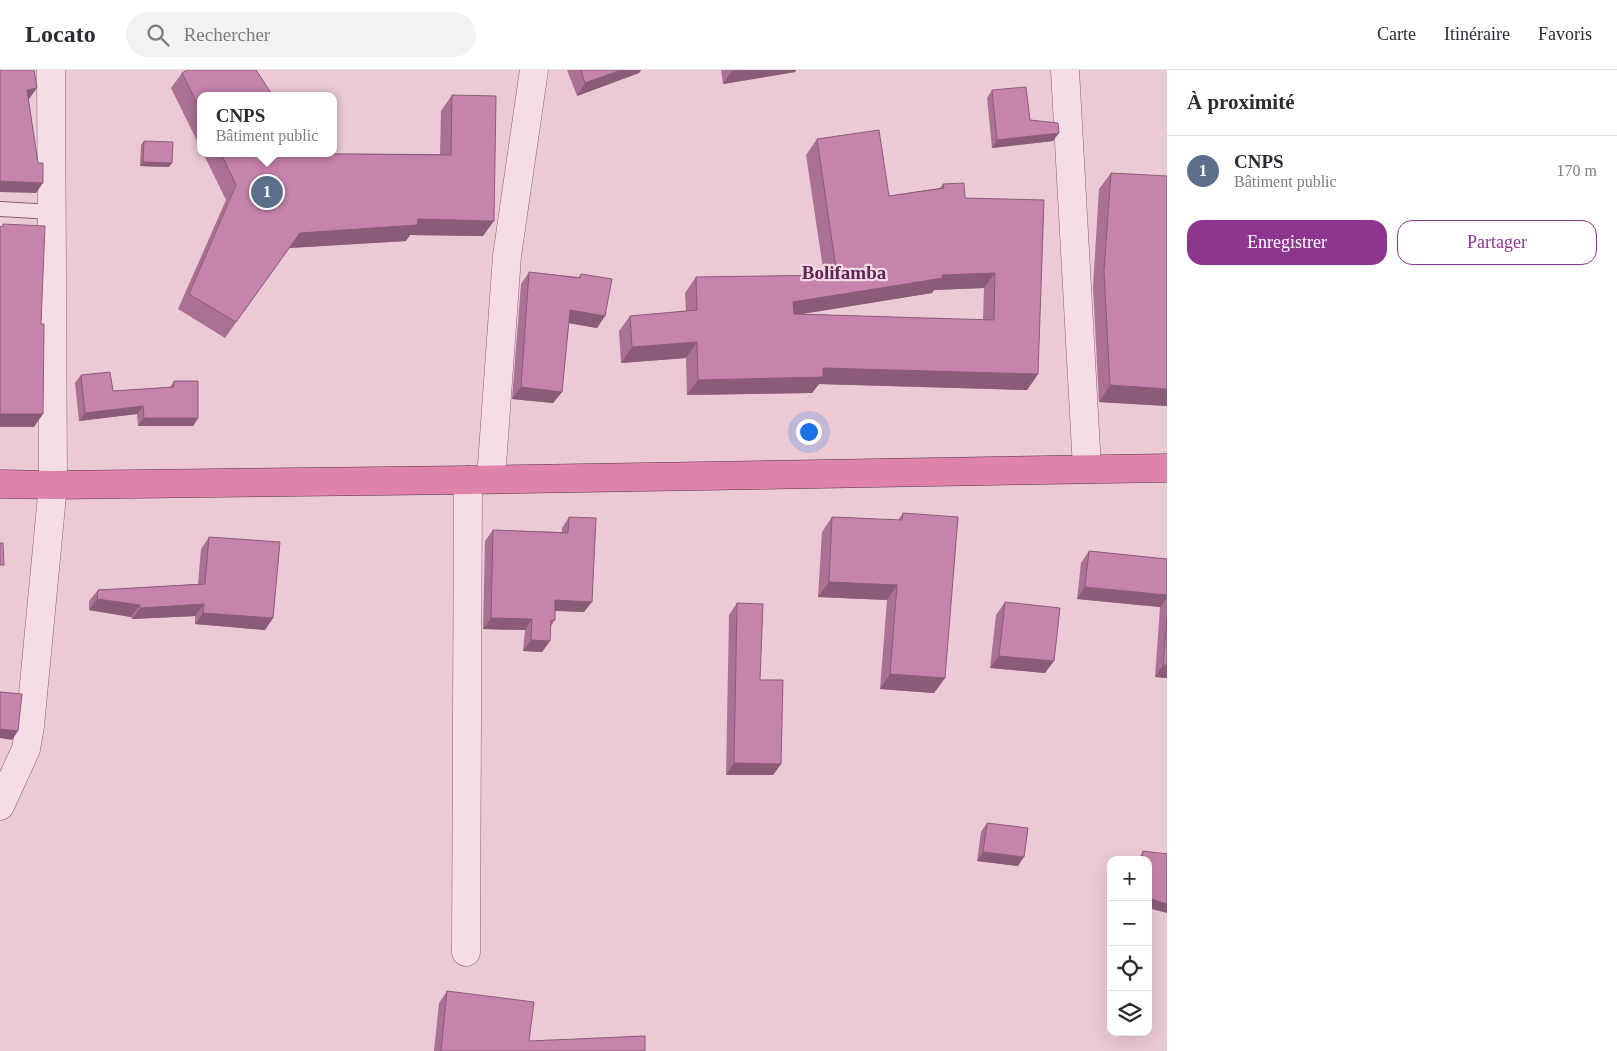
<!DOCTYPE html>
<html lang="fr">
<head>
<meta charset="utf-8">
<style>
	:root { --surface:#fff; --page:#f2f2f3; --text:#2b2b33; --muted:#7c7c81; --line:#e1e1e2; --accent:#8e3590 }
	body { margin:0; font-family:"Times New Roman",serif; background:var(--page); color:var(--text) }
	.controls { position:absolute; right:15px; bottom:15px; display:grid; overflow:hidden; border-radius:10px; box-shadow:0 5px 20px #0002 }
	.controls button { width:45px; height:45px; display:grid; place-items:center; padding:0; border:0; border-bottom:1px solid var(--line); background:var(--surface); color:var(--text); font:25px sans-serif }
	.you { position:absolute; left:808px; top:361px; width:18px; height:18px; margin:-12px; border:4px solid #fff; border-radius:50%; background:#1a73e8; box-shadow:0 0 0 8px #1a73e833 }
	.badge { display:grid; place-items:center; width:32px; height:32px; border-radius:50%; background:var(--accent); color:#fff; font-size:16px; font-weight:700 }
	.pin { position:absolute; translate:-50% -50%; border:2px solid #fff; box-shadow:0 1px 5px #0006 }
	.popup { position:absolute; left:197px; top:22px; width:140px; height:65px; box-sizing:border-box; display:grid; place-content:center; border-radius:10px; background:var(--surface); filter:drop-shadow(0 1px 4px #0005); font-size:16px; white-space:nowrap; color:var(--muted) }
	.popup b { font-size:19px; color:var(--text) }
	.popup::after { content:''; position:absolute; left:50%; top:100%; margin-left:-10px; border:10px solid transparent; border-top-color:var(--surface) }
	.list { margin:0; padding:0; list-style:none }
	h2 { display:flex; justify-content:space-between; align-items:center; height:65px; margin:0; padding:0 20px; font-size:21px }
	h2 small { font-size:16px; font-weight:400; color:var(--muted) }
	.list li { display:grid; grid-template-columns:32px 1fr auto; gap:15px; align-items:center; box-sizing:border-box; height:70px; padding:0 20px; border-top:1px solid var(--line) }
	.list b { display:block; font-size:19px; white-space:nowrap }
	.list p { margin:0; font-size:16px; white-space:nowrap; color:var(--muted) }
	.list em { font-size:16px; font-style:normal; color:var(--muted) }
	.actions { display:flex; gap:10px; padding:15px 20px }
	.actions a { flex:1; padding:11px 0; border:1px solid var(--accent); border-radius:15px; text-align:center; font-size:18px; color:var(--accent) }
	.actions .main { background:var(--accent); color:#fff }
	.icon { flex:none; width:28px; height:28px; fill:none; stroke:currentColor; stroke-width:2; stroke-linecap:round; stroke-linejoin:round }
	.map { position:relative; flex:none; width:1167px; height:981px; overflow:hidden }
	header { display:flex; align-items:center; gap:30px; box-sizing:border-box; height:70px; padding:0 25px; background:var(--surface); border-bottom:1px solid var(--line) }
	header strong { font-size:24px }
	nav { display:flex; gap:28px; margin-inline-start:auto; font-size:18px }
	.search { width:350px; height:45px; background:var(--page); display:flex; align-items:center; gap:12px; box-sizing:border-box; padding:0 18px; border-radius:28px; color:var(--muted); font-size:19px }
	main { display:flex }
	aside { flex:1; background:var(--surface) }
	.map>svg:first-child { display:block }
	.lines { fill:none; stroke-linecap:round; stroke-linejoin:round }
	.service-casing { stroke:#866073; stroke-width:16 }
	.minor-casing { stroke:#866073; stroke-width:29 }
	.trunk-casing { stroke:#553346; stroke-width:29 }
	.service { stroke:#f6dde5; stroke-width:14 }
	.minor { stroke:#f6dde5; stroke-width:28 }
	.trunk { stroke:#de84aa; stroke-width:28 }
	.wall { fill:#aa7194; fill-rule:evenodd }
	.shaded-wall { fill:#8b5c78 }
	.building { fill:#c683ac; stroke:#8b5c78; fill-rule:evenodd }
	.labels { text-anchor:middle; stroke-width:4.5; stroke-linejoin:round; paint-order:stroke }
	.quarter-label { font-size:19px; font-weight:bold; fill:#612556; stroke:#f3d9e1 }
</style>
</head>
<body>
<header>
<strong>Locato</strong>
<div class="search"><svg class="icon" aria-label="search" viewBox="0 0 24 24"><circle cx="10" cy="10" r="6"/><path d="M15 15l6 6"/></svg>Rechercher</div>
<nav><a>Carte</a><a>Itinéraire</a><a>Favoris</a></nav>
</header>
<main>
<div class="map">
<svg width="1167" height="981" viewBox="0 0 1167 981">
	<rect width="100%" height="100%" fill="#ebcad5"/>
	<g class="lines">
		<defs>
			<path id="service" d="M 0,139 L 52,142"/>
			<path id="minor" d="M 1065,0 L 1087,398
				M 491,409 L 507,186 L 534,0
				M 0,736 L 26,679 L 30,656 L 53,415 L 51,0
				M 466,882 L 468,410"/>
			<path id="trunk" d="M 0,414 L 53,415 L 468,410 L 1167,398"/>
		</defs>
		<use href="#service" class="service-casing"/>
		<use href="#minor" class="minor-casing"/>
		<use href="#trunk" class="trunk-casing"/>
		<use href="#service" class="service"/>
		<use href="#minor" class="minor"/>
		<use href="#trunk" class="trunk"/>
	</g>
	<path class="wall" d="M 567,0 L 641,0 L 639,3 L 577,26 Z
		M 721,0 L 796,0 L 795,2 L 723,14 Z
		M 182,3 L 201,26 L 201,79 L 171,18 Z
		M 992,20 L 1030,50 L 1053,71 L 992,78 L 987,28 Z
		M 452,25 L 483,166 L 410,165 L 406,171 L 289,178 L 225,268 L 178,239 L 226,130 L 203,83 L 440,84 L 441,41 Z
		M 817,69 L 889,126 L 940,118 L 943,114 L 965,128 L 1038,304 L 1027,320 L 819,314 L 812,323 L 687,325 L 686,288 L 621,293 L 619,261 L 630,246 L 686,241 L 685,223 L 696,207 L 824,205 L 806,85 ZM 984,218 L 983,250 L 803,244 L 932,223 L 934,220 Z
		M 144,71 L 169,97 L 140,96 L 141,75 Z
		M 1111,103 L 1167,336 L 1099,332 L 1093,217 L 1099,119 Z
		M 529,202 L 579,207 L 581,204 L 605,246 L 597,258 L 569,253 L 562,322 L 553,333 L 512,329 L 521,214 Z
		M 81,305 L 113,321 L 170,317 L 174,311 L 198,348 L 193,356 L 138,356 L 137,344 L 79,351 L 75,313 Z
		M 903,443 L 945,608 L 934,623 L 880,619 L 887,530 L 818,527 L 822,462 L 832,447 L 898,450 Z
		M 569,447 L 584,542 L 555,541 L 555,550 L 551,556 L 550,571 L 542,582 L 523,581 L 525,560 L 483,559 L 485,471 L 493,460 L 562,462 L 562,458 Z
		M 209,467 L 273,548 L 265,560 L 195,554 L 195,546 L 132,549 L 131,547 L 89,540 L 89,531 L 98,520 L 198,514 L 201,479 Z
		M 1089,481 L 1167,489 L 1167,608 L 1155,607 L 1160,537 L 1077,529 L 1081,493 Z
		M 1005,532 L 1045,603 L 990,598 L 996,545 Z
		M 737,533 L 760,610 L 781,694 L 773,705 L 726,705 L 729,545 Z
		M 987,753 L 1018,796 L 977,791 L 981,762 Z
		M 1143,781 L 1148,790 L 1138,790 Z
		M 447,921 L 529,971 L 645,981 L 434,981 L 439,933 Z"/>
	<path class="shaded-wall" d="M 621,0 L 641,0 L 639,3 L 577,26 L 585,13 Z
		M 740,0 L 796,0 L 795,2 L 723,14 L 732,1 Z
		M 37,18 L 29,29 L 20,31 L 27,20 Z
		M 1059,63 L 1053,71 L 992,78 L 997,70 Z
		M 143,92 L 172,93 L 169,97 L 140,96 Z
		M 0,111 L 43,113 L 36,123 L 0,122 Z
		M 418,149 L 494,151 L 483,166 L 410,165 L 406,171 L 289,178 L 225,268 L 300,163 Z
		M 995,203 L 984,218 L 934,220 L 932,223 L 782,247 L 793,232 L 942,205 Z
		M 570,240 L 605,246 L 597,258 L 562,252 Z
		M 697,272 L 686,288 L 621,293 L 632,277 Z
		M 823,298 L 1038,304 L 1027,320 L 819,314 L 812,323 L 687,325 L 698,310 Z
		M 1110,315 L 1167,319 L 1167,336 L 1099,332 Z
		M 521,317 L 562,322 L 553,333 L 512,329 Z
		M 143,336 L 137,344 L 79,351 L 85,343 Z
		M 0,344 L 43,344 L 34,357 L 0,357 Z
		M 144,348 L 198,348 L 193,356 L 138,356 Z
		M 829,512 L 897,515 L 887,530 L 818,527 Z
		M 1085,517 L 1167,525 L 1167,528 L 1160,537 L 1077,529 Z
		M 97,529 L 140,535 L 131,547 L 89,540 Z
		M 555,530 L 592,532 L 584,542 L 548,540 Z
		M 204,534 L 195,546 L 132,549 L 140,538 Z
		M 203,543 L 273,548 L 265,560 L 195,554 Z
		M 491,548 L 532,549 L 525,560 L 483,559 Z
		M 531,570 L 550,571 L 542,582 L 523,581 Z
		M 999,586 L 1054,591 L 1045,603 L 990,598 Z
		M 1163,595 L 1167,595 L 1167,608 L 1155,607 Z
		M 890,604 L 945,608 L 934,623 L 880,619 Z
		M 0,659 L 18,661 L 12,670 L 0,668 Z
		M 734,693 L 781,694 L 773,705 L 726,705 Z
		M 983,782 L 1024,787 L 1018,796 L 977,791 Z
		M 1148,828 L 1167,834 L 1167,843 L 1148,838 Z"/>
	<path class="building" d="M 0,0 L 34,0 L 37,18 L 27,20 L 38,93 L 43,93 L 43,113 L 0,111 Z
		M 187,0 L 256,0 L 273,26 L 201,26 L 201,41 L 182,3 Z
		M 581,0 L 621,0 L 585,13 Z
		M 1026,17 L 1030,50 L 1058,53 L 1059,63 L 997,70 L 992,20 Z
		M 452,25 L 496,26 L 494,151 L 418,149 L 417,155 L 300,163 L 236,252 L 189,224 L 236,115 L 221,83 L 451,85 Z
		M 879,60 L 889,126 L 944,118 L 943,114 L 964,113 L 965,128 L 1044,130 L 1038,304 L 823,298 L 823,307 L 698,310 L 697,272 L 632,277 L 630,246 L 697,240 L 696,207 L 837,205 L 817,69 ZM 995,203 L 994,250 L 794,244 L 793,232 L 943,208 L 942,205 Z
		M 144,71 L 173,72 L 172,93 L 143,92 Z
		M 1111,103 L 1167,106 L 1167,319 L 1110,315 L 1104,201 Z
		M 3,154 L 45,156 L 41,254 L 44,254 L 43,344 L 0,344 L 0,157 L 3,156 Z
		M 529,202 L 580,208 L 581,204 L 612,209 L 605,246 L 570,240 L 562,322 L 521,317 Z
		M 110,302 L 113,321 L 174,317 L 174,311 L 198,311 L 198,348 L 144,348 L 143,336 L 85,343 L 81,305 Z
		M 903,443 L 958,447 L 945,608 L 890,604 L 897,515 L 829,512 L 832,447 L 902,450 Z
		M 569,447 L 596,448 L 592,532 L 555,530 L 555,550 L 551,550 L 550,571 L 531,570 L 532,549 L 491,548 L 493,460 L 568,463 Z
		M 209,467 L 280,472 L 273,548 L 203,543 L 204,534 L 140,538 L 140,535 L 97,529 L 98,520 L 205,514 Z
		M 0,473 L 3,473 L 4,495 L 0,495 Z
		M 1089,481 L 1167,489 L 1167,525 L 1085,517 Z
		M 1005,532 L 1060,538 L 1054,591 L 999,586 Z
		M 737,533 L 763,534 L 760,610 L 783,610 L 781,694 L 734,693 Z
		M 1167,547 L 1167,595 L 1163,595 Z
		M 0,622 L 22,624 L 18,661 L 0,659 Z
		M 987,753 L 1028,758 L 1024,787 L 983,782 Z
		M 1143,781 L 1167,784 L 1167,834 L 1148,828 L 1148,790 L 1142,790 Z
		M 447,921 L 534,932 L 529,971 L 645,966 L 645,981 L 441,981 Z"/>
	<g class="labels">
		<g class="quarter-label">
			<text x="844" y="209">Bolifamba</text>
		</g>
	</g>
</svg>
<div class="controls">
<button>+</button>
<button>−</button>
<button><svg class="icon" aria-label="locate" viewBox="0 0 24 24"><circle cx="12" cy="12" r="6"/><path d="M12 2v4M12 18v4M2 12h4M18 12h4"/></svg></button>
<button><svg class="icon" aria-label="layers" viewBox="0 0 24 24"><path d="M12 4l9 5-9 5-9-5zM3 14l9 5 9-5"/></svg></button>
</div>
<div class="you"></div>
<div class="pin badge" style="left:267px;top:122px;background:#5c6f8a">1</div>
<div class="popup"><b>CNPS</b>Bâtiment public</div>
</div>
<aside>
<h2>À proximité<small></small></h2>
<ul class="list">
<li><span class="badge" style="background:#5c6f8a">1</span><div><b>CNPS</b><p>Bâtiment public</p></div><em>170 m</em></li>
</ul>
<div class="actions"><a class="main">Enregistrer</a><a>Partager</a></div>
</aside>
</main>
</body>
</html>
